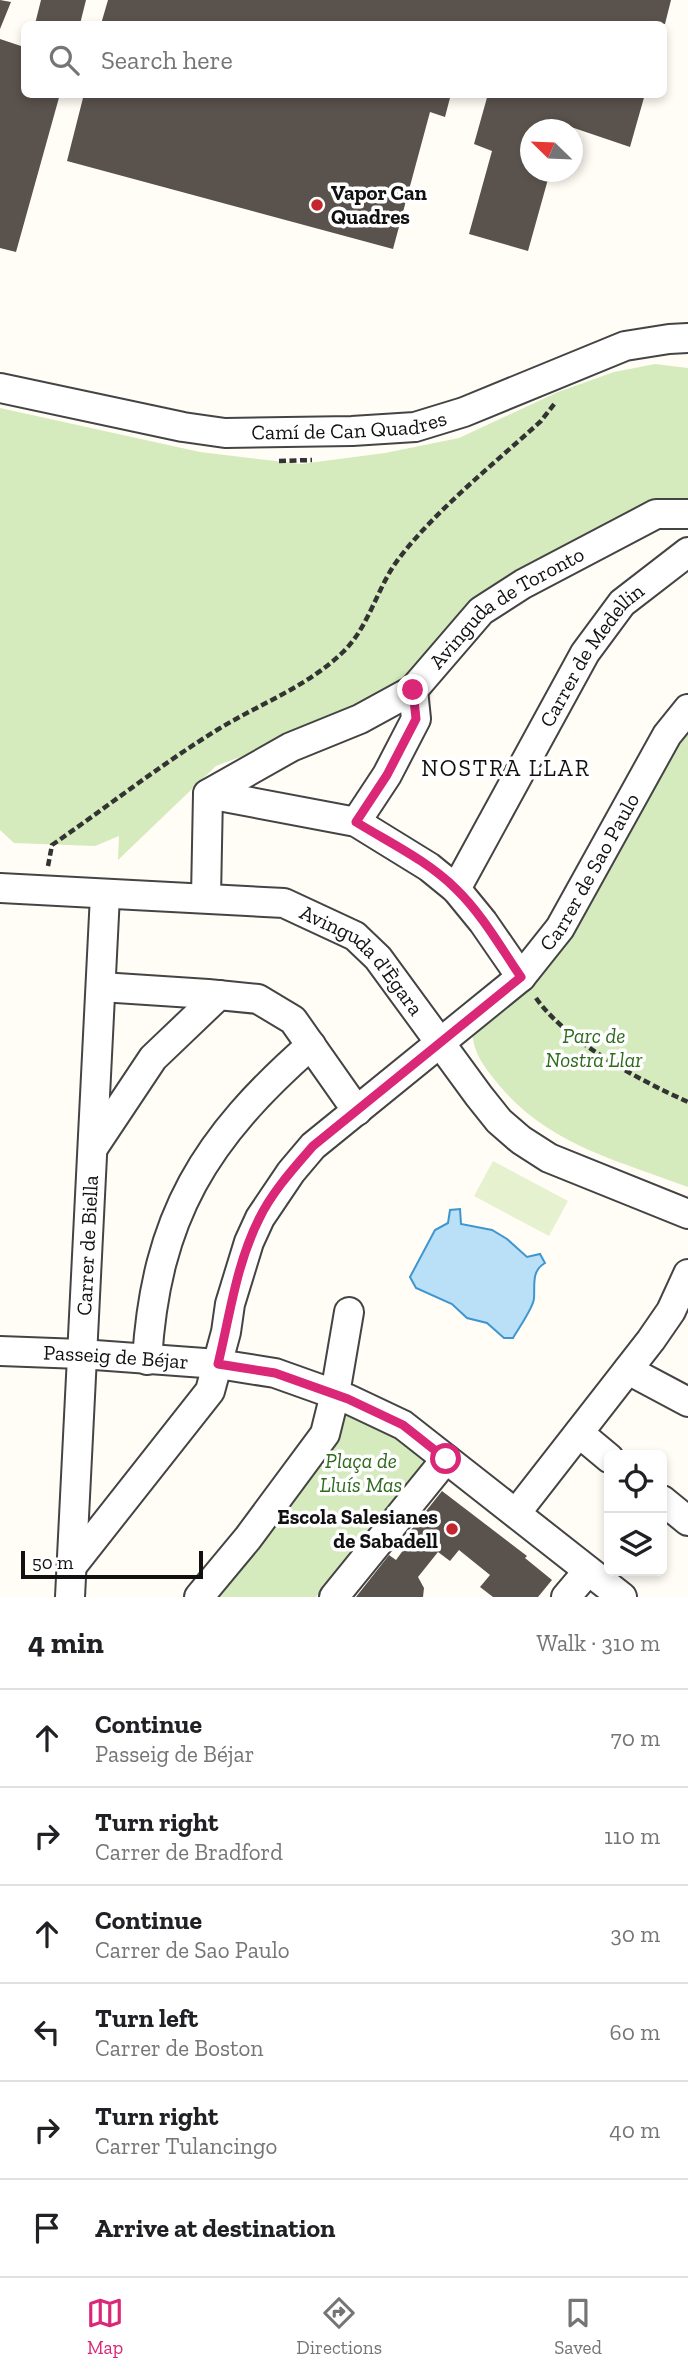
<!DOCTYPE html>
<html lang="en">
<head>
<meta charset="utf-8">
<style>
	:root { --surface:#fff; --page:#f6f6f6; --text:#202124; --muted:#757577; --line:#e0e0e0; --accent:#db2777 }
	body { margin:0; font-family:"Zilla Slab",serif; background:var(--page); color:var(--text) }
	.controls { position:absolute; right:21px; bottom:21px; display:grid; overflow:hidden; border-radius:10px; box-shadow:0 4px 10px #0003 }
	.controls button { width:63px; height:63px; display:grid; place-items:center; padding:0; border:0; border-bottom:2px solid var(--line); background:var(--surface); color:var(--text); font:35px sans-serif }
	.compass { position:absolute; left:520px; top:119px; width:63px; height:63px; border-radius:50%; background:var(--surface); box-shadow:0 4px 10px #0003; rotate:293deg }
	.scale { position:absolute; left:21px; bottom:18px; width:182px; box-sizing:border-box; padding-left:7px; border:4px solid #111; border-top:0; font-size:19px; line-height:24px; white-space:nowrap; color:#111; -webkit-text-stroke:5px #fff; paint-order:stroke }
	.stop { position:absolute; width:21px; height:21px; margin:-16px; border:5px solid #db2777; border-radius:50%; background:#fff }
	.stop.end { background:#db2777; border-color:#fff; box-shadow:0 2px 7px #0008 }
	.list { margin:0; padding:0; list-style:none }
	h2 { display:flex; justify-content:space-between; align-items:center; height:91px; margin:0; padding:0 28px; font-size:30px }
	h2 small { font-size:23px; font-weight:400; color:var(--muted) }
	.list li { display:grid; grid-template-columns:46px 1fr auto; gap:21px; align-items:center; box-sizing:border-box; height:98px; padding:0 28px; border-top:2px solid var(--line) }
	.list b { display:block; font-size:26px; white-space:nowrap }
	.list p { margin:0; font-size:23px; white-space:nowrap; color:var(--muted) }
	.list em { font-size:23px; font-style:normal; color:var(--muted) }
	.icon { flex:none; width:38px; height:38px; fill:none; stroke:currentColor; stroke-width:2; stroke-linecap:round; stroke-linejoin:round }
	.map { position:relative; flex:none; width:688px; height:1597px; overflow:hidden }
	.search { position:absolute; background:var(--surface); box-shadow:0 4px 10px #0003; left:21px; right:21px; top:21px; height:77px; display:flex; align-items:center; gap:18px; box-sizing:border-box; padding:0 24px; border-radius:10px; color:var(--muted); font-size:26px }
	.sheet { height:679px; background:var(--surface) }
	nav { display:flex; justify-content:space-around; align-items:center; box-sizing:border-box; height:98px; border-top:2px solid var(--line); background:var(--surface); font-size:19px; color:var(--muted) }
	nav a { display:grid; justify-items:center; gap:4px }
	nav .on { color:var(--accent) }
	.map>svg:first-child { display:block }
	.green { fill:#d5ebbd }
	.pitch { fill:#e6f2cf }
	.water { fill:#b9e0f7; stroke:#3f96cf; stroke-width:2 }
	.building { fill:#5a524d }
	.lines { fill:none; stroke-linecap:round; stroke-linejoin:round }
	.street-casing { stroke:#444; stroke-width:32 }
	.path { stroke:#333; stroke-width:4.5; stroke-dasharray:7 3.5; stroke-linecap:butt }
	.street { stroke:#fff; stroke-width:28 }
	.route { stroke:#db2777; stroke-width:9 }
	.poi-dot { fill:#c4262e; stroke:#fff; stroke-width:2.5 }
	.labels { text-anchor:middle; stroke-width:7; stroke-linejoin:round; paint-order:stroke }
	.poi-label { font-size:21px; font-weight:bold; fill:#111; stroke:#fff; text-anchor:start }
	.street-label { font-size:21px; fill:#111; stroke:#fff }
	.park-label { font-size:21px; font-style:italic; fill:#2f6b1f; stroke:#fff }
	.neighbourhood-label { font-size:23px; letter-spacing:2px; fill:#111; stroke:#fff }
</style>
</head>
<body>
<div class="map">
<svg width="688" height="1597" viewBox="0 0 688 1597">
	<rect width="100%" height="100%" fill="#fffdf5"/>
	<path class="green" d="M 655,364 L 688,368 L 688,499 L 668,502 L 590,539 L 404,684 L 277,743 L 216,766 L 118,860 L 119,836 L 95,846 L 14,843 L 0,830 L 0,408 L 200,452 L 301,464 L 385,453 L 459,438 L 558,392 L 614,372 Z
		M 688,724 L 688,1187 C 614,1159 545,1144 494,1079 C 482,1064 474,1053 472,1032 Z
		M 335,1410 L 371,1422 L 432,1462 L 316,1597 L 207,1597 Z"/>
	<path class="pitch" d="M 493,1161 L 568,1201 L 549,1236 L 474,1196 Z"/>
	<path class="water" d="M 460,1209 L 461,1224 L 492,1230 L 507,1239 L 527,1257 L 540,1254 L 545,1263 C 531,1271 535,1285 534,1298 C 534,1307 518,1329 513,1338 L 504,1338 L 487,1323 L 467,1318 L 452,1304 L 416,1288 L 410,1277 L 435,1230 L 448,1223 L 450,1210 Z"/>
	<path class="building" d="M 0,0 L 11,2 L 0,29 Z
		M 41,0 L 86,0 L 80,24 L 35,24 Z
		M 108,0 L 671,0 L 665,24 L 101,24 Z
		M 0,39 L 24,47 L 24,94 L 60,94 L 16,252 L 0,248 Z
		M 84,94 L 451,94 L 445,117 L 430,112 L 393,249 L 67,161 Z
		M 488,94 L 645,94 L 630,147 L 571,127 L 570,130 L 530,130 L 530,172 L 550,172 L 528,251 L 469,234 L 492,151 L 474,144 Z
		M 442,1491 L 527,1556 L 525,1558 L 552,1580 L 538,1597 L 493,1597 L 480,1587 L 490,1575 L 459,1550 L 450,1561 L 438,1552 L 418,1577 L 424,1588 L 423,1597 L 356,1597 L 389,1555 L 396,1560 L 404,1549 L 399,1545 Z"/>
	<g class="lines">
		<defs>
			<g id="street">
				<path id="s1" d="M 0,388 L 183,427 L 225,433 L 352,431 L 415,427 L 464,412 L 625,346 L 669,339 L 688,338"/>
				<path d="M 208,794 L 356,822 L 429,867 L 456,889 L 483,922 L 521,977"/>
				<path d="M 356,822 L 387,775 L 416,719 L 413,690"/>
				<path id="s2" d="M 0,888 L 284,903 L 355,936 L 378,958 L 479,1096 L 499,1121 L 521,1140 L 549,1158 L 688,1214"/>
				<path id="s3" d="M 456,889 L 585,653 L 622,603 L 688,552"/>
				<path id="s4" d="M 206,897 L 208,794 L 291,747 L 360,719 L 413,690 L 481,611 L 523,584 L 656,514 L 688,514"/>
				<path d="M 101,987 L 208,994 L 258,999 L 293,1020 L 357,1111"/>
				<path d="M 93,1148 L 153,1058 L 219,995"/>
				<path id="s5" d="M 0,1351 L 81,1354 L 218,1364 L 275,1373 L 348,1399 L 403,1425 L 622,1597"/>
				<path d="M 147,1360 C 156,1216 205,1138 311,1045"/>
				<path d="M 628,1370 L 688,1402"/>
				<path d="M 579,1433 L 609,1458"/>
				<path d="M 662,1500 L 688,1521"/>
				<path d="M 517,1512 L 651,1340 L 671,1311 L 688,1274"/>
				<path id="s6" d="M 72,1566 L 210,1391 L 226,1332 L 230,1304 L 249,1242 L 260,1218 L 291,1172 L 313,1146 L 521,977 L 560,928 L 667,735 L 688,709"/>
				<path id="s7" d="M 70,1597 L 105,895"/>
				<path d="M 199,1597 L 248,1538 L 325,1434 L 335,1394 L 349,1312"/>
				<path d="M 334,1597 L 446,1459"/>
				<path d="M 566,1597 L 588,1571"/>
			</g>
		</defs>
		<use href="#street" class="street-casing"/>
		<path class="path" d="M 279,461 L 312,460
			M 48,866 L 52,845 C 107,807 160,765 217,730 C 259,704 307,687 343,652 C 370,626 377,586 400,557 C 438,508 495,463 541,421 L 555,403
			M 536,998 C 567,1042 639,1080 688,1102"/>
		<use href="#street" class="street"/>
	</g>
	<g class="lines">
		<path class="route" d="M 413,690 L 416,719 L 387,775 L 356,822 C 390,843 428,861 456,889 C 482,914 501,948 521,977 L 313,1146 C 293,1169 272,1192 259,1219 C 236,1265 230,1315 218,1364 L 275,1373 L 348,1399 L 403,1425 L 446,1459"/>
	</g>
	<g class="poi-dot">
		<circle cx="317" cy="205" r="7"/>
		<circle cx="452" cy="1529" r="7"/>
	</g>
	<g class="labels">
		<g class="poi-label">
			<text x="331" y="200">Vapor Can<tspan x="331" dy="24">Quadres</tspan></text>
			<text x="438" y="1524" text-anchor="end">Escola Salesianes<tspan x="438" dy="24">de Sabadell</tspan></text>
		</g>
		<g class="street-label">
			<text dy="7" stroke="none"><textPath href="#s1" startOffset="354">Camí de Can Quadres</textPath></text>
			<text dy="7" stroke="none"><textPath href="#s4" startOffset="460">Avinguda de Toronto</textPath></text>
			<text dy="7" stroke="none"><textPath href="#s3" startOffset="271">Carrer de Medellin</textPath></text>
			<text dy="7" stroke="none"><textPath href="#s6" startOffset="887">Carrer de Sao Paulo</textPath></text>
			<text dy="7" stroke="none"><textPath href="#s2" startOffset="383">Avinguda d'Ègara</textPath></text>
			<text dy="7" stroke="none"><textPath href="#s7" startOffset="352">Carrer de Biella</textPath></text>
			<text dy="7" stroke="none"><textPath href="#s5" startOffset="116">Passeig de Béjar</textPath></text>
		</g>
		<g class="park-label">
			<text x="594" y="1043">Parc de<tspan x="594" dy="24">Nostra Llar</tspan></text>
			<text x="361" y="1468">Plaça de<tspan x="361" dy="24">Lluís Mas</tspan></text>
		</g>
		<g class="neighbourhood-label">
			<text x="506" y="776">NOSTRA LLAR</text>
		</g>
	</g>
</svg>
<div class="controls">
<button><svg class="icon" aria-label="locate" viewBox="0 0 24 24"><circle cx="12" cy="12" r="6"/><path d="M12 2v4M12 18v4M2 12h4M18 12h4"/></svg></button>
<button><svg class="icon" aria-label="layers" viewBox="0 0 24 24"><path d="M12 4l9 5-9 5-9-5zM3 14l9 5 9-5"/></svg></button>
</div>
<svg class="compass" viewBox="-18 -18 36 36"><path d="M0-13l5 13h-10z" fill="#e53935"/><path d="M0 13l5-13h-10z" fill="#757577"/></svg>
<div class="scale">50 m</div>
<div class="stop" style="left:446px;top:1459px"></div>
<div class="stop end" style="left:413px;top:690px"></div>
<div class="search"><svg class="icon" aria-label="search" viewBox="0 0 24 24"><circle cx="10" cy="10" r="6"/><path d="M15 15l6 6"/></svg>Search here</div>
</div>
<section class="sheet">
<h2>4 min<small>Walk · 310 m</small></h2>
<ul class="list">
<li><svg class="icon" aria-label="ahead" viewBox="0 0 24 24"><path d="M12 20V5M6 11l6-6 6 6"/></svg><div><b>Continue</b><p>Passeig de Béjar</p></div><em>70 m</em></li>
<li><svg class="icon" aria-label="right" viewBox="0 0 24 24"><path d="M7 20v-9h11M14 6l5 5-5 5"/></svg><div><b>Turn right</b><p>Carrer de Bradford</p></div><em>110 m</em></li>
<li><svg class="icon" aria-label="ahead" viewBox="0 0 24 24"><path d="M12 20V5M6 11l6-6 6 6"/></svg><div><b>Continue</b><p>Carrer de Sao Paulo</p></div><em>30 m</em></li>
<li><svg class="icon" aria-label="left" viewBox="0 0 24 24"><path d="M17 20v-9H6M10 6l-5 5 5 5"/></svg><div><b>Turn left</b><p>Carrer de Boston</p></div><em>60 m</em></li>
<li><svg class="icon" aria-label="right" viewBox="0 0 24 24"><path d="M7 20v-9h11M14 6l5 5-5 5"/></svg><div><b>Turn right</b><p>Carrer Tulancingo</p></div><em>40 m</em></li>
<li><svg class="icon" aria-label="arrive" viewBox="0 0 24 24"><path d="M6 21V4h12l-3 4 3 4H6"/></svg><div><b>Arrive at destination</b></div></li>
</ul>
</section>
<nav>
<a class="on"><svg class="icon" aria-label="map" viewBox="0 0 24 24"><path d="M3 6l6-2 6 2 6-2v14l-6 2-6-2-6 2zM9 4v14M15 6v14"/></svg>Map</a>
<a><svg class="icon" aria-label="directions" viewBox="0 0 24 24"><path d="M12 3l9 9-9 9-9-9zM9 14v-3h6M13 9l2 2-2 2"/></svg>Directions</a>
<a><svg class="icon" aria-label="saved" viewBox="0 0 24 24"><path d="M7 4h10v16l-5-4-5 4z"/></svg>Saved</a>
</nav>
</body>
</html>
